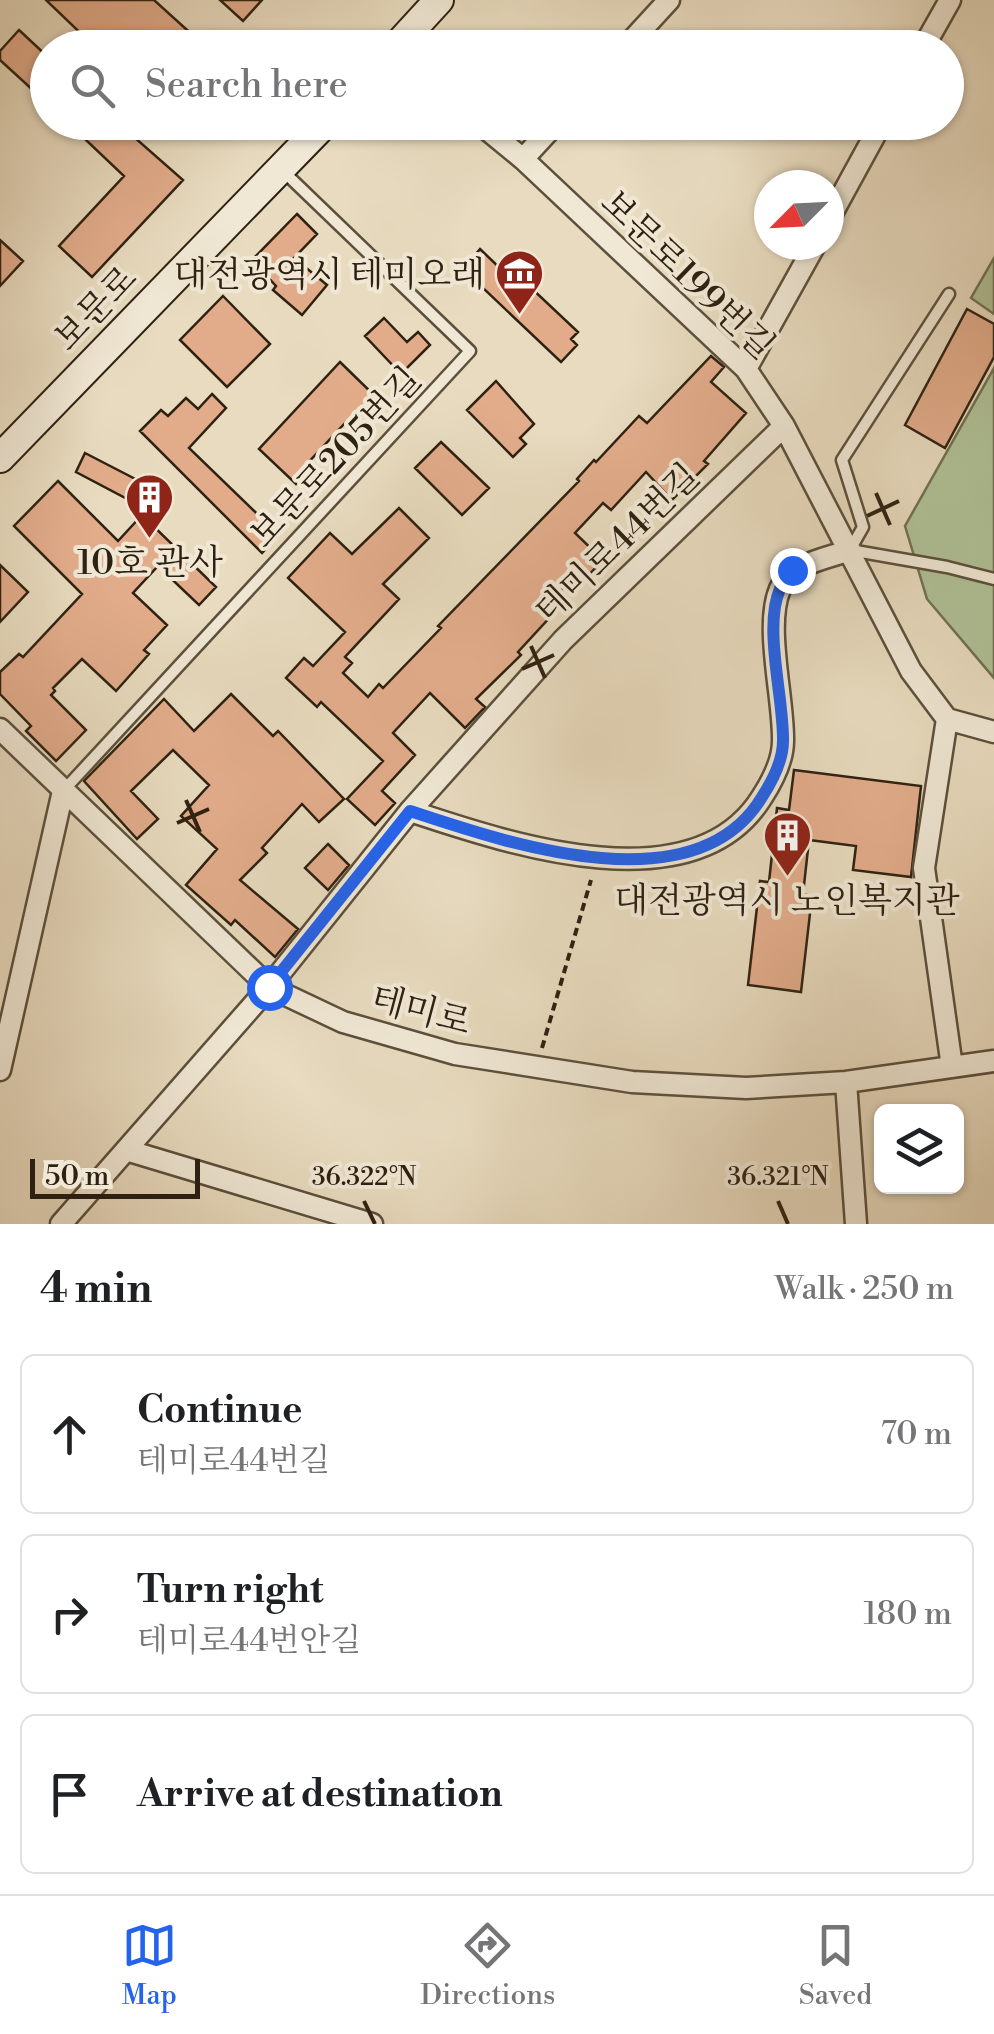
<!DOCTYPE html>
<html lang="en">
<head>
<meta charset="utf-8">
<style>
	:root { --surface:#fff; --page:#f6f6f6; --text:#202124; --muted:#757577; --line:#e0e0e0; --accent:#2563eb }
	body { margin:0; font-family:"Libre Bodoni","Noto Serif KR",serif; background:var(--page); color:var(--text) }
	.controls { position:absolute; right:30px; bottom:30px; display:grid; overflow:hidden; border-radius:15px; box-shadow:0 2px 8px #0004 }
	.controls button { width:90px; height:90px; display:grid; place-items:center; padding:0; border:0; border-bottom:2px solid var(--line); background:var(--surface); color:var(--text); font:50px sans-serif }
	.compass { position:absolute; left:754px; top:170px; width:90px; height:90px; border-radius:50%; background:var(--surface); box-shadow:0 2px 8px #0004; rotate:246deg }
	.scale { position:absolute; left:30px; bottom:25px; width:170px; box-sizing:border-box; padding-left:10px; border:5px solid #2e2111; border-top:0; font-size:28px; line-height:35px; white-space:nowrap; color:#2e2111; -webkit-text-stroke:8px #f0e8d5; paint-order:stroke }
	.stop { position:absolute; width:30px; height:30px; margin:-22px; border:8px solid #2563eb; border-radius:50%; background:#fff }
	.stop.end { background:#2563eb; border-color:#fff; box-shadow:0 2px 10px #0008 }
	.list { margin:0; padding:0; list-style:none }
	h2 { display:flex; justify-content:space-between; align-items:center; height:130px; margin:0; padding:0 40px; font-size:42px }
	h2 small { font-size:32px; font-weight:400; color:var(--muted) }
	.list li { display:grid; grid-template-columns:65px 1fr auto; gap:30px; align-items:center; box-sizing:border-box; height:160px; margin:0 20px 20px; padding:0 20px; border:2px solid var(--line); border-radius:15px }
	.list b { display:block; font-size:38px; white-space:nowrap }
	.list p { margin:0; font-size:32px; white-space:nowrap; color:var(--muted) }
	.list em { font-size:32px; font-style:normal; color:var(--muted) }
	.icon { flex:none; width:55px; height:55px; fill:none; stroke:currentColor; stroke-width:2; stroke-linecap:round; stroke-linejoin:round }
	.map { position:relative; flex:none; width:994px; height:1224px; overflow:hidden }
	.search { position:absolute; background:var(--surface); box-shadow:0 2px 8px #0004; left:30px; right:30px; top:30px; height:110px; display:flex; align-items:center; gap:25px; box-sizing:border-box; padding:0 35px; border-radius:55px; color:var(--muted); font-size:38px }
	.sheet { height:670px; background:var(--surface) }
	nav { display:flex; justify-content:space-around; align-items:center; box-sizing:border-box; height:140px; border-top:2px solid var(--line); background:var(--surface); font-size:28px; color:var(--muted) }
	nav a { display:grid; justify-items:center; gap:5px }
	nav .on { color:var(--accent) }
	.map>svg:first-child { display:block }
	.green { fill:#b0c197; stroke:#6f7154; stroke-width:2.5 }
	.building { fill:#e2ac8b; stroke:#2e2111; stroke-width:2.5 }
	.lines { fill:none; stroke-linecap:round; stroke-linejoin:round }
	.lane-casing { stroke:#5c503c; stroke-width:15 }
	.street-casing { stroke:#5c503c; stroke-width:25 }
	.secondary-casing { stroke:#2e2111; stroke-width:32 }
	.path { stroke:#2e2111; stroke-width:4; stroke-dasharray:8 5; stroke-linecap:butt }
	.lane { stroke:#f0e8d5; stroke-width:10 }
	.street { stroke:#f0e8d5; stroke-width:20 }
	.secondary { stroke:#f0e8d5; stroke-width:28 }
	.route { stroke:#2563eb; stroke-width:12 }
	.ticks { fill:none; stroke:#2e2111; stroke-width:4 }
	.labels { text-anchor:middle; stroke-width:8; stroke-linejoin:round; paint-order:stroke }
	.poi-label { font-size:35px; fill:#2e2111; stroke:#f0e8d5 }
	.street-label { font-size:35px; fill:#2e2111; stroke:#f0e8d5 }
	.ticks-label { font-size:25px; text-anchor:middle; fill:#2e2111; stroke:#f0e8d5; stroke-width:8; stroke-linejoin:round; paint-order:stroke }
</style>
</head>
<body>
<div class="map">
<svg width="994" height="1224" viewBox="0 0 994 1224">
	<rect width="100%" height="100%" fill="#e8dbbf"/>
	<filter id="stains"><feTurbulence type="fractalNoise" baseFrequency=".002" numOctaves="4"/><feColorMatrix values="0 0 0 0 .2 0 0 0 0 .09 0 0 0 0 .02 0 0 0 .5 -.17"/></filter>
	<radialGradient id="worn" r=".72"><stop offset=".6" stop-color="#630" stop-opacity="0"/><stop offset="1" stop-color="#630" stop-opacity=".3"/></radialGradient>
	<path class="green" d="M 994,258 L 994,314 L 971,298 Z
		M 994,368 L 994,678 L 927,599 L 905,526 Z"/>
	<path class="building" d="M 46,0 L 154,0 L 207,48 L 133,48 L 124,39 L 117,48 L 96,48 Z
		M 220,0 L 262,0 L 243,21 Z
		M 19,30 L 48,57 L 48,104 L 0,60 L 0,51 Z
		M 67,122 L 117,122 L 183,180 L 92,277 L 59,246 L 124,176 Z
		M 297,214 L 317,234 L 294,258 L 327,285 L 302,315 L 273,290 L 276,286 L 252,260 Z
		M 0,240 L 23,261 L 0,286 Z
		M 480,249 L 505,273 L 510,268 L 578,332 L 571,339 L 577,345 L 561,362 L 463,269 Z
		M 223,296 L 270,344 L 227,387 L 180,340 Z
		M 967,309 L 994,324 L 994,357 L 945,448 L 905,425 Z
		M 384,318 L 407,342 L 418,332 L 430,345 L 401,374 L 365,336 Z
		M 711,356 L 724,367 L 711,382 L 746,413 L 704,461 L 708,464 L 672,500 L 646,472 L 611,510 L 603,503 L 575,533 L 603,560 L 577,587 L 570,581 L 545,608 L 552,615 L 518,652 L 521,655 L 476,699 L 485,707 L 465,728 L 430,693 L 393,733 L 415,755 L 382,791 L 395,803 L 375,825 L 347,799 L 383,761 L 321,702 L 317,707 L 286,678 L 304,658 L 313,666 L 345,632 L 288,578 L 330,533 L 352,554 L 399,508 L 429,538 L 383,584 L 399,599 L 345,657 L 352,663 L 343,673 L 368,697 L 379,684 L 383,688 L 441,628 L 438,626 L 579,481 L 577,479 L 594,460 L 596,462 L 639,416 L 647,423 Z
		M 340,362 L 377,398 L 350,426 L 346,422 L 305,466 L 309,470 L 296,484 L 259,449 Z
		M 496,381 L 534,424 L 520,438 L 526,444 L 513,457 L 467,410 Z
		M 212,394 L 226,408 L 189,448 L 279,535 L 262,553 L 140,431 L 161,410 L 168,416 L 186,398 L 198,409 Z
		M 441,442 L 489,488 L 462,515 L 415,468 Z
		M 85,453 L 143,483 L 133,502 L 76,472 Z
		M 58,481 L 118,541 L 142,515 L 216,587 L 199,605 L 158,566 L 133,593 L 167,625 L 144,650 L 149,654 L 116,691 L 82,659 L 53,688 L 55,691 L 51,695 L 86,730 L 56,761 L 26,731 L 31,726 L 0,694 L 0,672 L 19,654 L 23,657 L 82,594 L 14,526 Z
		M 0,565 L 28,592 L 0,622 Z
		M 231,694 L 273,736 L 278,731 L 344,799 L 319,822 L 302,804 L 262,848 L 267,853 L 240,880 L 298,929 L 275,957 L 235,920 L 231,925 L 186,885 L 217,849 L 181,816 L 209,785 L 173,750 L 131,791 L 158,819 L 137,839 L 84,781 L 164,699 L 194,731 Z
		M 794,770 L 921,786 L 911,877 L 853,870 L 856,846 L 809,840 L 803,894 L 812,896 L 801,992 L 748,985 L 760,881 L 769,882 L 777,808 L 789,810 Z
		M 328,844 L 349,865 L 328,890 L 305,868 Z"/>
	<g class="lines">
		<defs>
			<path id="lane" d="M 949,294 L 842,460 L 863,527 L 850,550 L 947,567 L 994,579
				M 64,790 L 470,351 L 283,171"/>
			<path id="street" d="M 625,48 L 669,0
				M 923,48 L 950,0
				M 478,122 L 523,159 L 746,369 L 784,426 L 911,671 L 947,719 L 924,868 L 952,1067
				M 523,159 L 557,122
				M 829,219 L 882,122
				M 746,369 L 815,245
				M 947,719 L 994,732
				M 0,729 L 269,987 L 343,1022 L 455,1054 L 632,1082 L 746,1088 L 846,1082 L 994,1061
				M 410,811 C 507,843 694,907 762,797 C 773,780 783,761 783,741 C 784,699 764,626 780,589 C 791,563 826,559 850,550
				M 0,1070 L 63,791
				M 846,1082 L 856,1224
				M 126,1150 L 372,1224
				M 61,1224 L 269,987 L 410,811 L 563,640 L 784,426"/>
			<path id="secondary" d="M 395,48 L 439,0
				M 0,458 L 326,122"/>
		</defs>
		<use href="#lane" class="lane-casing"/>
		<use href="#street" class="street-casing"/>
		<use href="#secondary" class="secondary-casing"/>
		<path class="path" d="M 542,1048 L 591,880"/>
		<use href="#lane" class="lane"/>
		<use href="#street" class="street"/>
		<use href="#secondary" class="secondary"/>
	</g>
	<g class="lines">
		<path class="route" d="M 269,987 L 410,811 C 507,843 695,908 762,797 C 773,780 783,761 783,741 C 784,699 763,627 780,589 C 782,583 789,576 792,570"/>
	</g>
	<path class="ticks" d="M 876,493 L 890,525M 867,516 L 899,501M 531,646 L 545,678M 522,669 L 554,655M 186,800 L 200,832M 177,823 L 209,809M 364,1201 L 375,1224M 778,1201 L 788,1224"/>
	<defs>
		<symbol id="museum-pin" viewBox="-11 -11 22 30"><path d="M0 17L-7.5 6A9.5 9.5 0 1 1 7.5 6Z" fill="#8f2418" stroke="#f0e8d5"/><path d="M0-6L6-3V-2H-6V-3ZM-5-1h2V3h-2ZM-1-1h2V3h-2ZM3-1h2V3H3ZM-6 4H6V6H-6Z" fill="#fff"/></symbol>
		<symbol id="building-pin" viewBox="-11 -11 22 30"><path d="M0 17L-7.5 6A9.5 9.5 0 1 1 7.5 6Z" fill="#8f2418" stroke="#f0e8d5"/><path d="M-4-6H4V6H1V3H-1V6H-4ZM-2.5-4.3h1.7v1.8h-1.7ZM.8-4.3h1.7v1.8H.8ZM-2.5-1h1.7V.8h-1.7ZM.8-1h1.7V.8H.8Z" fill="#fff"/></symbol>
	</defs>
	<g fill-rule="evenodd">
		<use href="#museum-pin" x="492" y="246" width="55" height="75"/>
		<use href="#building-pin" x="122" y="470" width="55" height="75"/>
		<use href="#building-pin" x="760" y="808" width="55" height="75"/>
	</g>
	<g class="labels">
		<g class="poi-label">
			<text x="485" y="286" text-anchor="end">대전광역시 테미오래</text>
			<text x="150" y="574">10호 관사</text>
			<text x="787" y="912">대전광역시 노인복지관</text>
		</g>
		<g class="street-label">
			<text transform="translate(688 274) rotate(44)" y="12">보문로199번길</text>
			<text transform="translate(95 308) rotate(-46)" y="12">보문로</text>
			<text transform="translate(335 457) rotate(-47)" y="12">보문로205번길</text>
			<text transform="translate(617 543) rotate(-44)" y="12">테미로44번길</text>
			<text transform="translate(421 1010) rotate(15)" y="12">테미로</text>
		</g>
	</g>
	<g class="ticks-label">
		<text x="364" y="1185">36.322°N</text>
		<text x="778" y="1185">36.321°N</text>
	</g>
	<rect width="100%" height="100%" filter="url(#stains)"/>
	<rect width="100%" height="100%" fill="url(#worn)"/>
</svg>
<div class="controls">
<button><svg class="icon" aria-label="layers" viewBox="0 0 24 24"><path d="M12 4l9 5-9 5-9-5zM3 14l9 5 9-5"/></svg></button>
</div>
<svg class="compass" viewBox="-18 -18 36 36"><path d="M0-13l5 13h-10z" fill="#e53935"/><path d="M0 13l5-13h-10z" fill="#757577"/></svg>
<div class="scale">50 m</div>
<div class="stop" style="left:269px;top:987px"></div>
<div class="stop end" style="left:792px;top:570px"></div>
<div class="search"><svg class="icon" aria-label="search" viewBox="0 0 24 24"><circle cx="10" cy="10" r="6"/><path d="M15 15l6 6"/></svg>Search here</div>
</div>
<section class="sheet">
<h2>4 min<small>Walk · 250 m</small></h2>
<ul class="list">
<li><svg class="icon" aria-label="ahead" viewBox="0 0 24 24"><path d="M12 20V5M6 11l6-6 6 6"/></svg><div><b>Continue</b><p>테미로44번길</p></div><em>70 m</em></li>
<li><svg class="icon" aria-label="right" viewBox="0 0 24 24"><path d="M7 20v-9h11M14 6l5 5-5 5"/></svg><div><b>Turn right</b><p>테미로44번안길</p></div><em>180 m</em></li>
<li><svg class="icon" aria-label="arrive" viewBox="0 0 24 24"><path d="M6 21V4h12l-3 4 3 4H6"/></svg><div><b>Arrive at destination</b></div></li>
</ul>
</section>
<nav>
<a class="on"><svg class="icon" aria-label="map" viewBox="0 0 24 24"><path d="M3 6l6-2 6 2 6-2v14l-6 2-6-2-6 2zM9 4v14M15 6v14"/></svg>Map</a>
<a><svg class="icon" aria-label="directions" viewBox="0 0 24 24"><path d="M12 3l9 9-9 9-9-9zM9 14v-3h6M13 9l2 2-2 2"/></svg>Directions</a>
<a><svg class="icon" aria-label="saved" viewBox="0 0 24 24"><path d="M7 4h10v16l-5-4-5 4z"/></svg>Saved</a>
</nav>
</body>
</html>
